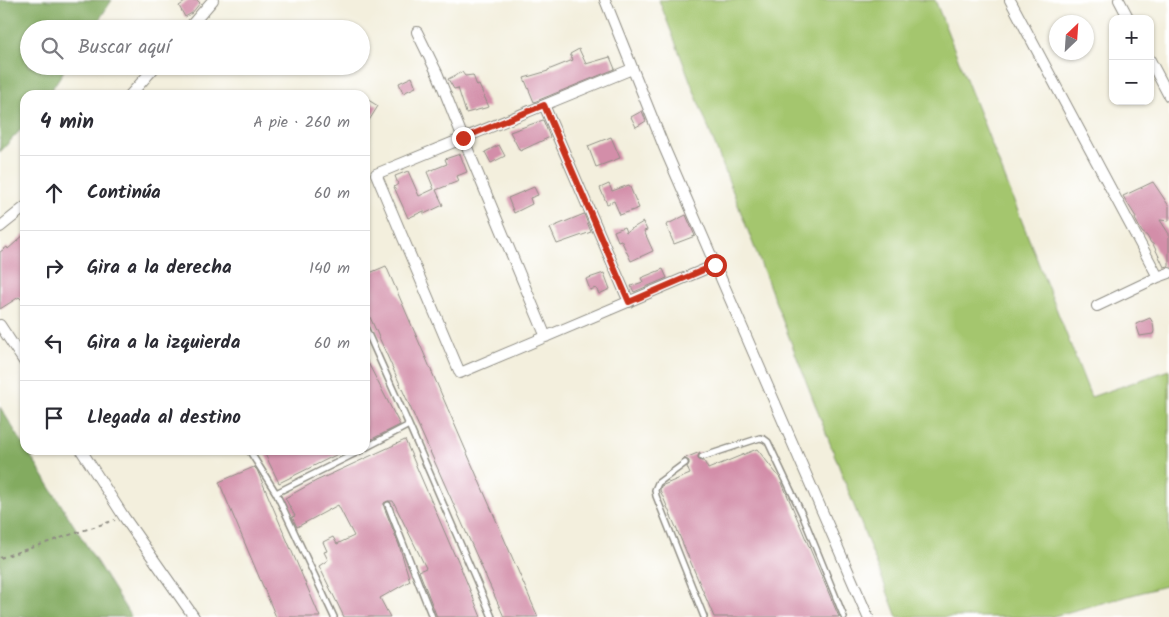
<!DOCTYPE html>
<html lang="es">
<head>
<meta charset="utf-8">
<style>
	:root { --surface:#fff; --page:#f7f7f7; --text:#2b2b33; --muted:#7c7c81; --line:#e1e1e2 }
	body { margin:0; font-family:Kalam,sans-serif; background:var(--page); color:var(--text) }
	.controls { position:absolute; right:15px; top:15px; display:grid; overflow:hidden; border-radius:10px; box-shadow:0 1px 4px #0004 }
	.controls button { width:45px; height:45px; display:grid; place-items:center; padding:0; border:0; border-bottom:1px solid var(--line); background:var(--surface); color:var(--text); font:25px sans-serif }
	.compass { position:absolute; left:1049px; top:15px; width:45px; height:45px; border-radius:50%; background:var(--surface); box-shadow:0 1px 4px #0004; rotate:25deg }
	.stop { position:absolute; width:15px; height:15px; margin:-11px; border:4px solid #c8321e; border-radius:50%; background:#fff }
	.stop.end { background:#c8321e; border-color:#fff; box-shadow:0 1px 5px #0008 }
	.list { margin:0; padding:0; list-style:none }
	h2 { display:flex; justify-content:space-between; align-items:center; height:65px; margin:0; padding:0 20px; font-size:21px }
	h2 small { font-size:16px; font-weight:400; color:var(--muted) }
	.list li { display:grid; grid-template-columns:32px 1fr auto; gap:15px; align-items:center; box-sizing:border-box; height:75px; padding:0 20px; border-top:1px solid var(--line) }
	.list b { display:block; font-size:19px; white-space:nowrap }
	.list em { font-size:16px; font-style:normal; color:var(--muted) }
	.icon { flex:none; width:28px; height:28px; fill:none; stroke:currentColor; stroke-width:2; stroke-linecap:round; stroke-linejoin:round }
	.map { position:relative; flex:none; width:1169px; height:617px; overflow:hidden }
	.search { position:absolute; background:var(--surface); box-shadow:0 1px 4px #0004; left:20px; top:20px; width:350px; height:55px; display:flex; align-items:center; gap:12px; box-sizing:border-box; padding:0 18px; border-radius:28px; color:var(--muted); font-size:19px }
	.panel { position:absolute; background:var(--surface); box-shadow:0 1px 4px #0004; left:20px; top:90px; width:350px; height:365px; border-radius:15px }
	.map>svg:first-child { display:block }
	.green { fill:#a4c66e; stroke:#68784c }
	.forest { fill:#83ab61; stroke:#576b46 }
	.building { fill:#d38ea9 }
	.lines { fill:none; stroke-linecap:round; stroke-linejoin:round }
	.service-casing { stroke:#8f8d84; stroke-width:8 }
	.minor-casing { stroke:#8f8d84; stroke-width:12 }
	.path { stroke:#8f8d84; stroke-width:2; stroke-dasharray:4 4; stroke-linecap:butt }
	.service { stroke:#fff; stroke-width:5 }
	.minor { stroke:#fff; stroke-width:10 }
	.route { stroke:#c8321e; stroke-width:6 }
</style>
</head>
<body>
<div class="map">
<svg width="1169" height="617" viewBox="0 0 1169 617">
	<rect width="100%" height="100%" fill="#fff"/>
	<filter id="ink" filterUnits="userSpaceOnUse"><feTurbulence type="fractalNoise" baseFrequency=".02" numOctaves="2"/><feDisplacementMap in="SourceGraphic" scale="10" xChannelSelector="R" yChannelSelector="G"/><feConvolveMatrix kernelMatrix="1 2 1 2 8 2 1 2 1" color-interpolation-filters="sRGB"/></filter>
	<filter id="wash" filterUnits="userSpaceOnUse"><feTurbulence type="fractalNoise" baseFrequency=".0096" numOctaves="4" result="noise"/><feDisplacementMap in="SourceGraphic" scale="20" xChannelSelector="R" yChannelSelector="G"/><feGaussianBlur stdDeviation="1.12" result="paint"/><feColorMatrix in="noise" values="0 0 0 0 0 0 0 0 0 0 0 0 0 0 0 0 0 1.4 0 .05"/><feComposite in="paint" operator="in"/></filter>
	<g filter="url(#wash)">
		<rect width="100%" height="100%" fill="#f3efdd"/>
		<path class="green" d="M 659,0 L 935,0 L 1091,397 L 1169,370 L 1169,585 L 1050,617 L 897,617 Z"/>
		<path class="forest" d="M 0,0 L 112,0 L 93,29 L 29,29 L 29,66 L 67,66 L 48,95 L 25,95 L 25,125 L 0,152 Z
			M 0,407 L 25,447 L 25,450 L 27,450 L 131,617 L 0,617 Z"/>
		<g id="blocks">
			<path class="building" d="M 188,0 L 197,0 L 200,3 L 192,13 L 185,17 L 179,6 Z
				M 579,49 L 586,64 L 610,57 L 615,69 L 534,102 L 524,78 L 548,71 L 548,70 L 573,60 L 570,54 Z
				M 462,72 L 465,76 L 473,75 L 477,86 L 479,85 L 489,107 L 466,113 L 458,88 L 454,89 L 448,79 Z
				M 412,77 L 416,87 L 403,93 L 399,83 Z
				M 365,98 L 378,106 L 365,127 Z
				M 642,111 L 646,121 L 636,127 L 631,117 Z
				M 543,120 L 550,137 L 520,151 L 510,132 Z
				M 611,137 L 620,158 L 596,167 L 588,146 Z
				M 499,145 L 505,156 L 491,163 L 485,152 Z
				M 460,154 L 467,172 L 457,176 L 459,181 L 436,190 L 443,205 L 424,214 L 424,211 L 408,218 L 394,187 L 398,184 L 395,176 L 408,171 L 419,196 L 434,189 L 427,172 L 447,164 L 445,159 Z
				M 1153,182 L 1169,206 L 1169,221 L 1160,220 L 1169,234 L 1169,266 L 1164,267 L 1153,244 L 1151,243 L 1147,236 L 1142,232 L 1135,219 L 1136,217 L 1123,196 Z
				M 609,184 L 612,191 L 629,185 L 639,208 L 620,215 L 614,201 L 607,204 L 600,188 Z
				M 534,187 L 538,195 L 530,198 L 532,204 L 514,213 L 508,198 Z
				M 584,214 L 591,232 L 557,244 L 550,228 Z
				M 686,215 L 695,236 L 674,244 L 666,225 Z
				M 643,222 L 647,230 L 644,231 L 653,251 L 631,261 L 621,240 L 618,241 L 614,231 L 624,227 L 626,232 Z
				M 25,234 L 25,303 L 19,297 L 0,309 L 0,252 L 7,247 L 8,249 Z
				M 386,266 L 538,617 L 504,617 L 365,306 L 365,275 Z
				M 663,269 L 667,278 L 634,292 L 631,286 L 643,282 L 641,278 Z
				M 604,273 L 610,289 L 599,294 L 596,288 L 590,290 L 586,279 Z
				M 1150,318 L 1153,323 L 1154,331 L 1153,334 L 1140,336 L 1136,324 Z
				M 365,357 L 400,425 L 368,441 L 365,435 Z
				M 405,440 L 455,556 L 456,556 L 481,617 L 437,617 L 419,571 L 426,568 L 393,501 L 388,501 L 384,503 L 384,507 L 399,545 L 410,581 L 380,598 L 390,617 L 344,617 L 319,566 L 328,560 L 324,552 L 327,551 L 323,542 L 333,537 L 337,544 L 354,536 L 338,505 L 297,527 L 292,517 L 295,516 L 285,498 L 316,481 Z
				M 757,449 L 780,478 L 839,617 L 714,617 L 660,490 L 661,486 L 690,474 L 687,467 L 689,464 L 689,461 L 686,459 L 683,459 L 700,452 L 698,456 L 698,459 L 701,461 L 704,461 L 708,469 Z
				M 263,450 L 346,450 L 279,483 Z
				M 254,467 L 257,470 L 320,617 L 276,617 L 219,482 Z"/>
		</g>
	</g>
	<g filter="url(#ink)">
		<use href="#blocks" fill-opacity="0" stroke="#8f8d84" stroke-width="1"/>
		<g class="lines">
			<defs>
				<path id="service" d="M 365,327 L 409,425 L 492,617
					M 365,448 L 409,425
					M 249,450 L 276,493 L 334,617
					M 702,457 L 760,438 L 764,439 L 768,442 L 802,514 L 844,617
					M 685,463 L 658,483 L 655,490 L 656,496 L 704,617
					M 276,493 L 362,450
					M 388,505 L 432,617"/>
				<path id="minor" d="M 605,0 L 664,147 L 868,617
					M 1010,0 L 1158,277 L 1169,273
					M 1119,0 L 1129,19
					M 188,29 L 213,0
					M 417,32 L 438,75 L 463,138 L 546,337
					M 1150,60 L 1169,96
					M 632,69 L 376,174 L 460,373 L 715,265
					M 130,95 L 156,66
					M 544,105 L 629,302
					M 0,227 L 25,207
					M 1097,306 L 1158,277
					M 0,325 L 25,363
					M 81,450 L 124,517 L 194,617"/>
			</defs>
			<use href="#service" class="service-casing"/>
			<use href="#minor" class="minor-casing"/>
			<path class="path" d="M 0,558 L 115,520"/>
			<use href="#service" class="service"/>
			<use href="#minor" class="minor"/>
		</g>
	</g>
	<g class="lines" filter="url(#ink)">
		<path class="route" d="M 463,138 L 544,105 L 629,302 L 715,265"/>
	</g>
</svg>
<div class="controls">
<button>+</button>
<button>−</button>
</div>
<svg class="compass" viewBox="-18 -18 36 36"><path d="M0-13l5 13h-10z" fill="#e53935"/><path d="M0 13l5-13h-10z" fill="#7c7c81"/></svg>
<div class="stop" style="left:715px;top:265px"></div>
<div class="stop end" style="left:463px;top:138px"></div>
<div class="search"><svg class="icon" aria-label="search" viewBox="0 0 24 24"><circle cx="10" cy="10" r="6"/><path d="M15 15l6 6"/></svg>Buscar aquí</div>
<section class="panel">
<h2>4 min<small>A pie · 260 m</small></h2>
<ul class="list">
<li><svg class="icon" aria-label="ahead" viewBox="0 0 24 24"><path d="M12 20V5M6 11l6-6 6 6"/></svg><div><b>Continúa</b></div><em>60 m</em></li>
<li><svg class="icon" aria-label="right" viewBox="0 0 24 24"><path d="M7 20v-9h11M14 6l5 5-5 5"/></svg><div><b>Gira a la derecha</b></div><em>140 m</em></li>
<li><svg class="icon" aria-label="left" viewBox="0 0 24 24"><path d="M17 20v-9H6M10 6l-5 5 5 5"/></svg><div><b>Gira a la izquierda</b></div><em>60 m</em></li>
<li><svg class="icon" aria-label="arrive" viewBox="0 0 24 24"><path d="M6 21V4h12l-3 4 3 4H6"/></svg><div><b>Llegada al destino</b></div></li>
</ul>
</section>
</div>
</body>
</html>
